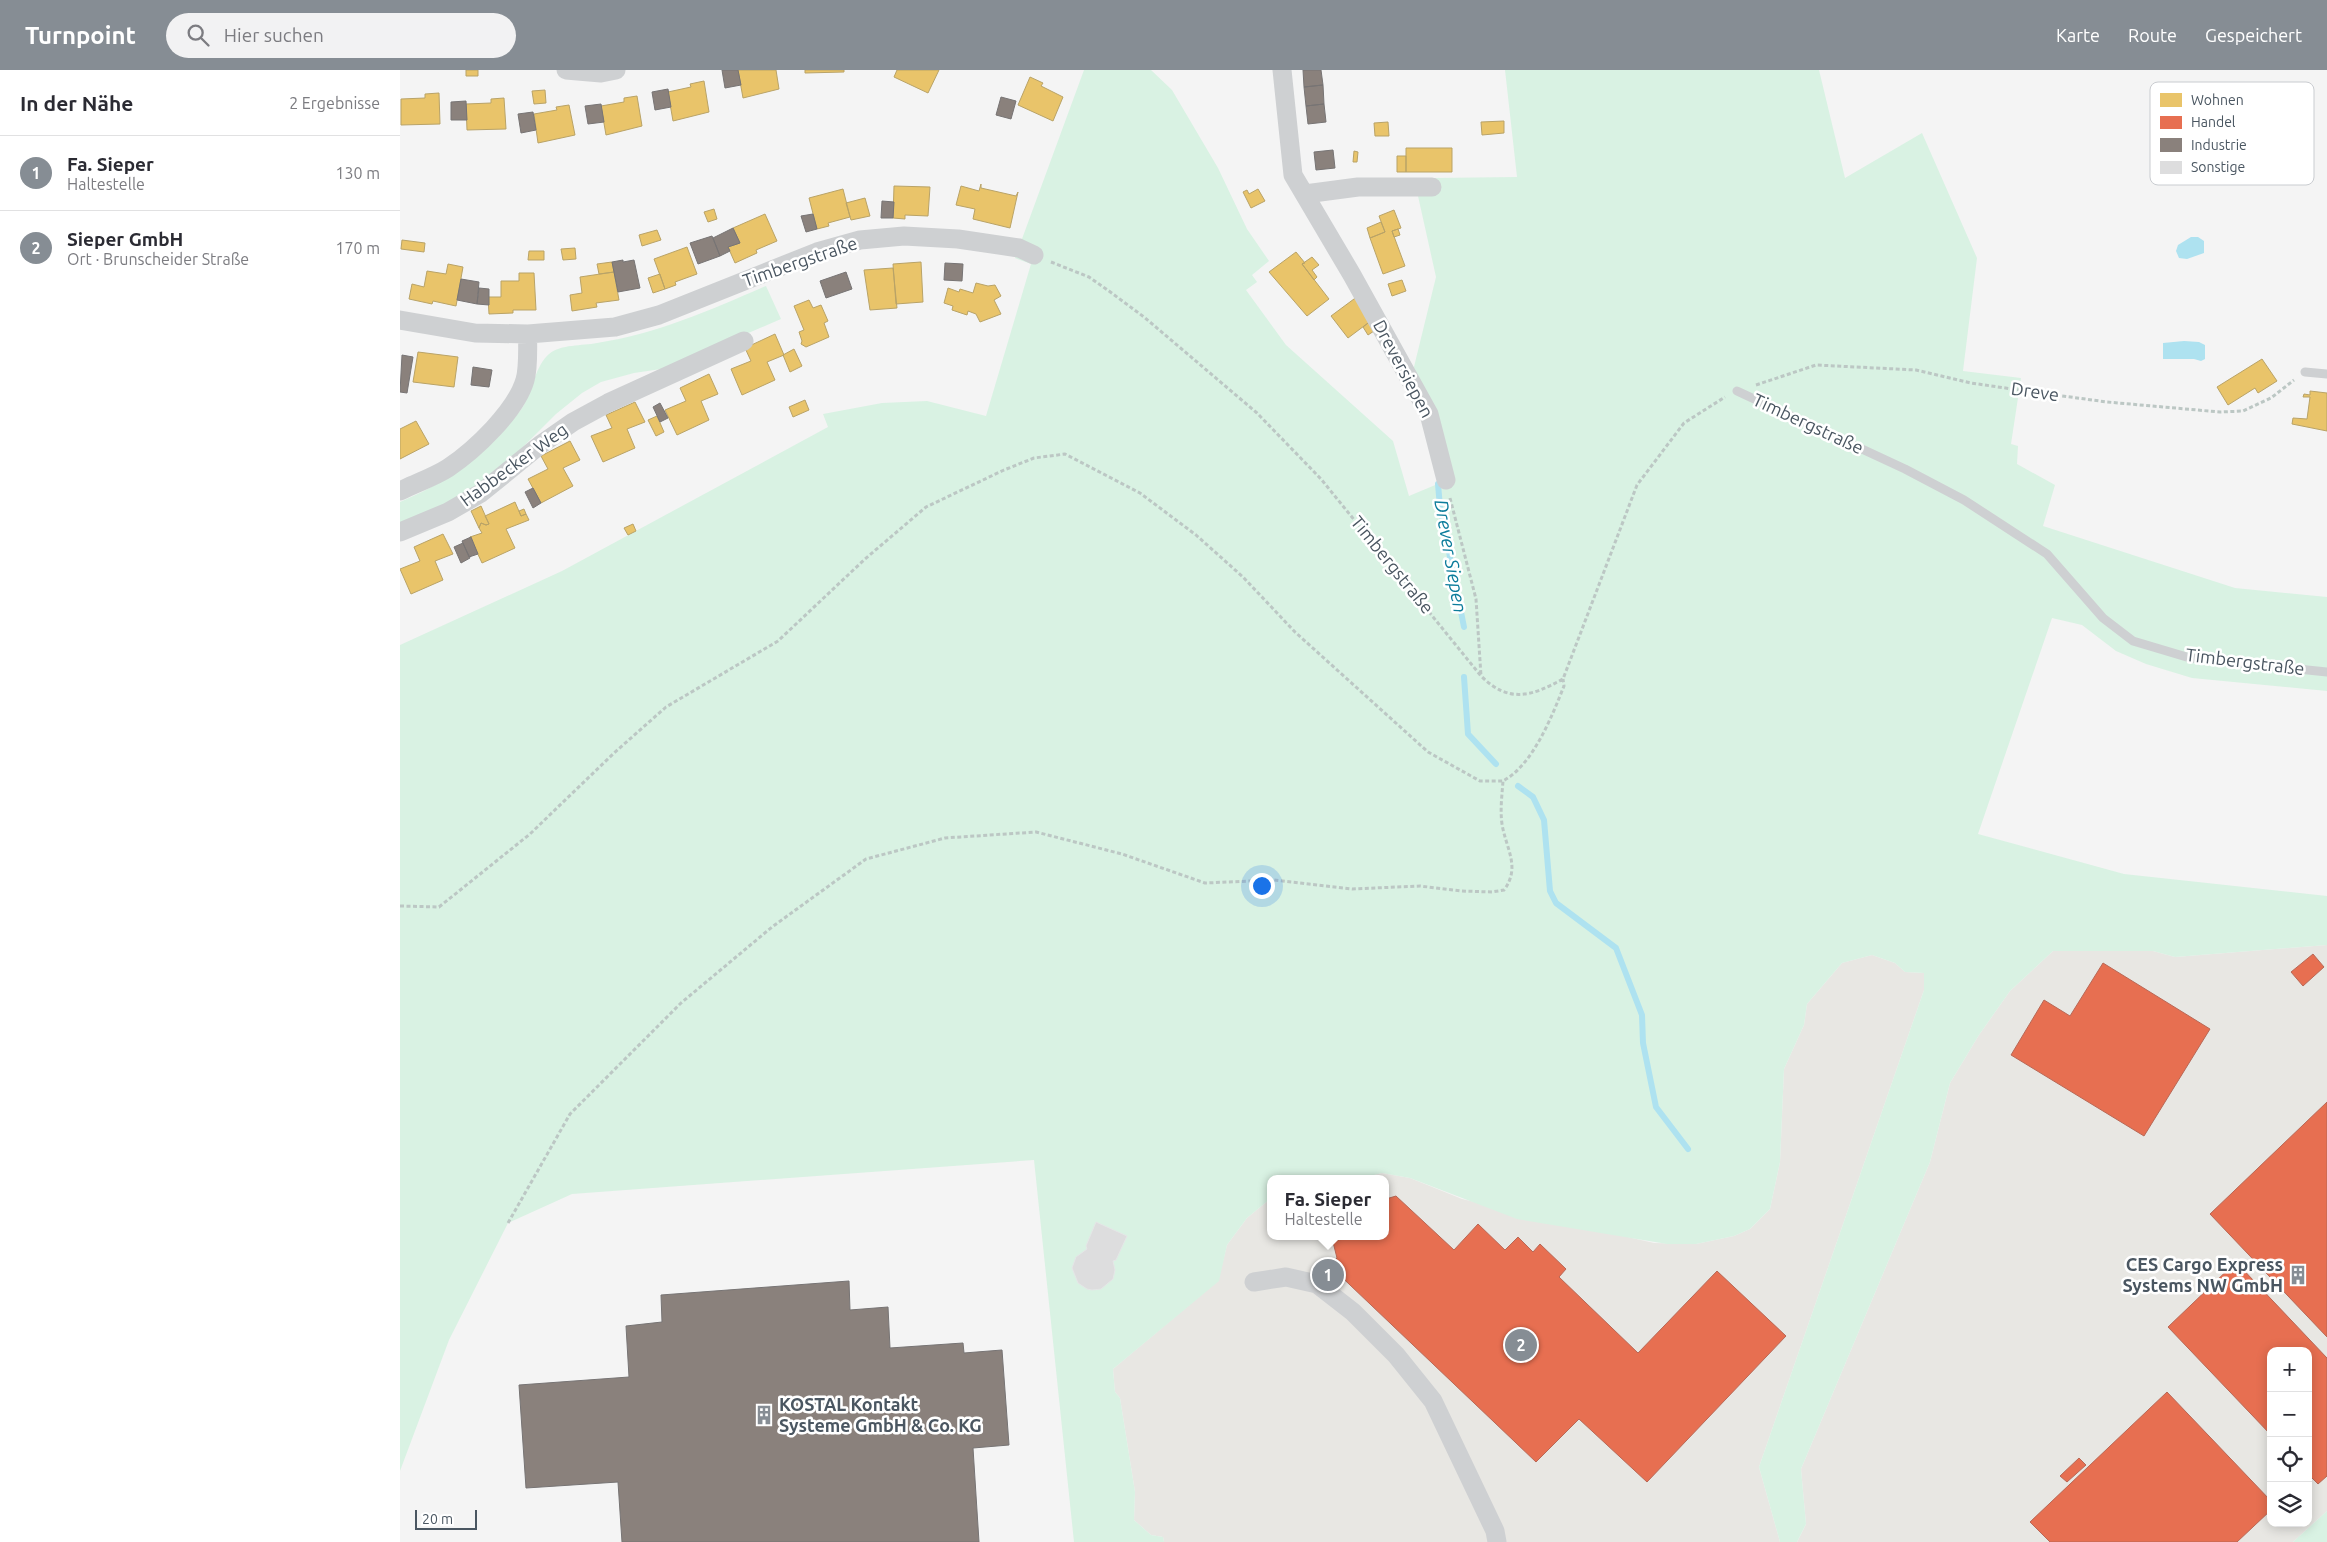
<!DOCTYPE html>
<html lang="de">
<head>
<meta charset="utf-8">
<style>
	:root { --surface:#fff; --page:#f2f2f3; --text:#2b2b33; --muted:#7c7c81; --line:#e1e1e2; --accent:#868d94 }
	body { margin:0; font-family:Ubuntu,sans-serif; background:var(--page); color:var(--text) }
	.controls { position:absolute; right:15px; bottom:15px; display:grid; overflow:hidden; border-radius:10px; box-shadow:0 2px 12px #0003 }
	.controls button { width:45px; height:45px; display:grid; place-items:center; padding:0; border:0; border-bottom:1px solid var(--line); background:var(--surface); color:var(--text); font:25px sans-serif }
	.scale { position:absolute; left:15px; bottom:12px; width:62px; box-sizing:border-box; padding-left:5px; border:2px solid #4a5661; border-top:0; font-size:14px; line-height:18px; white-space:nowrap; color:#4a5661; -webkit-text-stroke:4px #fff; paint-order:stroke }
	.you { position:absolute; left:861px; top:815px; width:18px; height:18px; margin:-12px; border:4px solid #fff; border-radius:50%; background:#1a73e8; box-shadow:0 0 0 8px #1a73e833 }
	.badge { display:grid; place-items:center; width:32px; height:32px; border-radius:50%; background:var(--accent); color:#fff; font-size:16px; font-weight:700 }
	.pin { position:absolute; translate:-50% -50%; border:2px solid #fff; box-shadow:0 1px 5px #0006 }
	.popup { position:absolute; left:867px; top:1105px; width:122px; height:65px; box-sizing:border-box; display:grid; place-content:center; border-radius:10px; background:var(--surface); filter:drop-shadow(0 1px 4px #0005); font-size:16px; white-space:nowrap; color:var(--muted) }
	.popup b { font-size:19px; color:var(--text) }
	.popup::after { content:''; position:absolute; left:50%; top:100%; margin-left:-10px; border:10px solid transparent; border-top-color:var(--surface) }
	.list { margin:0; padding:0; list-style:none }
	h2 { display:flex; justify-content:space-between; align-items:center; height:65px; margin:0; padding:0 20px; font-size:21px }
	h2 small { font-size:16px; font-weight:400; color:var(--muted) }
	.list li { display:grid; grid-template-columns:32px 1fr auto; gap:15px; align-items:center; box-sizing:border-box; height:75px; padding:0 20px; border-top:1px solid var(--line) }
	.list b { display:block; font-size:19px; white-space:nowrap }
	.list p { margin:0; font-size:16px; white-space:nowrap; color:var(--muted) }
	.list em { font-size:16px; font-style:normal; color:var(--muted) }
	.icon { flex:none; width:28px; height:28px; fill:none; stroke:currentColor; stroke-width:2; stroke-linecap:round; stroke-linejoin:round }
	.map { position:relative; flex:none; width:1927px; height:1472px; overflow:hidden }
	header { display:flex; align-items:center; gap:30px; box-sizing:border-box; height:70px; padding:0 25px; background:var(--accent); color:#fff }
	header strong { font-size:24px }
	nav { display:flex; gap:28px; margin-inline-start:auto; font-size:18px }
	.search { width:350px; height:45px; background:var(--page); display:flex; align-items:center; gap:12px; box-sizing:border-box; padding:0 18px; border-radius:28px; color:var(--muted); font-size:19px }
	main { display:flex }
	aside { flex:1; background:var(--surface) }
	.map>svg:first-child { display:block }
	.commercial { fill:#e8e7e3; fill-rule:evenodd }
	.green { fill:#d9f2e3 }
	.water { fill:#aee2f0 }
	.homes { fill:#e9c46a; stroke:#b9a367 }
	.shops { fill:#e76f51; stroke:#b86856 }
	.industry { fill:#8a817c; stroke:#777474 }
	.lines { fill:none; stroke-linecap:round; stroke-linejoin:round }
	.stream { stroke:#aee2f0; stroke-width:6 }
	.building { fill:#ddddde; stroke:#e5e6e7 }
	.path { stroke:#bcc7c4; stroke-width:3; stroke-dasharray:4 2.5; stroke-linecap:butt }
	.lane { stroke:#ced0d2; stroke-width:9 }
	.street { stroke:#ced0d2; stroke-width:19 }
	.labels { text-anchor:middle; stroke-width:5; stroke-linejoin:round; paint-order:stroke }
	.street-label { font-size:18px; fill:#4a5661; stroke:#fff }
	.poi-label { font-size:18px; font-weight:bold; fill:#4a5661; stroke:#fff; text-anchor:end }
	.water-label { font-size:19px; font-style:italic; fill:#0c7c9b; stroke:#fff }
	.key { fill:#fff; stroke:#c9ccd0; stroke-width:1 }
	.key-label { font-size:14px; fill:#4a5661 }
</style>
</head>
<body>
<header>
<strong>Turnpoint</strong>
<div class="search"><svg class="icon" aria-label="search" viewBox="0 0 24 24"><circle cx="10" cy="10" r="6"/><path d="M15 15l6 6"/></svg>Hier suchen</div>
<nav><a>Karte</a><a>Route</a><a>Gespeichert</a></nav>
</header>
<main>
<aside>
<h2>In der Nähe<small>2 Ergebnisse</small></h2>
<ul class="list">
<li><span class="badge">1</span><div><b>Fa. Sieper</b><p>Haltestelle</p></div><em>130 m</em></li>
<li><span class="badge">2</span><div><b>Sieper GmbH</b><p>Ort · Brunscheider Straße</p></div><em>170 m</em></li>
</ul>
</aside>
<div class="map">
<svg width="1927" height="1472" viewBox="0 0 1927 1472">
	<rect width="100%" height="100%" fill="#f4f4f4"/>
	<path class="commercial" d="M 1927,875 L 1927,1441 L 1893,1472 L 1397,1472 L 1406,1454 L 1401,1399 L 1530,1092 L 1550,1013 L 1579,965 L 1610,921 L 1653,881 L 1753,881 L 1775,887 ZM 1871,1281 L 1908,1281 L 1908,1453 L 1871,1453 Z
		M 1472,885 L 1495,893 L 1505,902 L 1524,903 L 1524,920 L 1359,1397 L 1380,1472 L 764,1472 L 763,1467 L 751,1465 L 734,1450 L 735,1422 L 720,1328 L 715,1322 L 713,1299 L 818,1211 L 827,1175 L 847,1148 L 870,1129 L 870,1166 L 986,1166 L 986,1109 L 958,1109 L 982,1103 L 1010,1108 L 1062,1129 L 1254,1173 L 1296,1174 L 1334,1166 L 1350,1159 L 1370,1139 L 1380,1092 L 1384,999 L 1404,955 L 1407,934 L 1442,893 Z"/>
	<path class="green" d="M 684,0 L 751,0 L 772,20 L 818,98 L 847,159 L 869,191 L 852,205 L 857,212 L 846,220 L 886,275 L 993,371 L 1009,426 L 1040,413 L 1011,309 L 1036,207 L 1018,126 L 1032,108 L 1117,107 L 1105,0 L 1419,0 L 1445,108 L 1522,63 L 1577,188 L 1563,301 L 1621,308 L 1611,374 L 1618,376 L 1617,394 L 1655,415 L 1643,456 L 1835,518 L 1927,527 L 1927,621 L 1792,608 L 1746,594 L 1716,581 L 1682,555 L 1652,548 L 1578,764 L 1724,804 L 1927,826 L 1927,875 L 1775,887 L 1753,881 L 1653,881 L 1610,921 L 1579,965 L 1550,1013 L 1530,1092 L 1401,1399 L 1406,1454 L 1397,1472 L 1380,1472 L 1359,1397 L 1524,920 L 1524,903 L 1505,902 L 1495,893 L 1472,885 L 1442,893 L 1407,934 L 1404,955 L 1384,999 L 1380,1092 L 1370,1139 L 1350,1159 L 1334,1166 L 1296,1174 L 1267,1174 L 1117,1149 L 1010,1108 L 982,1103 L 958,1109 L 870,1109 L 870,1129 L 847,1148 L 827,1175 L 819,1211 L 713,1299 L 715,1322 L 720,1328 L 735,1422 L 734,1450 L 751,1465 L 763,1467 L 764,1472 L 674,1472 L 634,1090 L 172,1124 L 108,1153 L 49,1270 L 0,1401 L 0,575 L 162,501 L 428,357 L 423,344 L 482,333 L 527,331 L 586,346 L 631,194 L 615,188 Z
		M 366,216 L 381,249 L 268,298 L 234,303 L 201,312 L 182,323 L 156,344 L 120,380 L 63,427 L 0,455 L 0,432 C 42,414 78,392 107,356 C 113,349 120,342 124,335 C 132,320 136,295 149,284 C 161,274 182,276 197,273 C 257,264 311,240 366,216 Z
		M 1927,1441 L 1927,1472 L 1893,1472 Z"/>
	<path class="water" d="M 1791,167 L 1798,167 L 1804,171 L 1804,183 L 1787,189 L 1779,188 L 1776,181 L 1778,175 Z
		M 1784,271 L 1799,272 L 1805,275 L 1805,289 L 1801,291 L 1794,289 L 1763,289 L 1763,273 Z"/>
	<path class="homes" d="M 66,0 L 78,0 L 78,6 L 66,6 Z
		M 338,0 L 376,0 L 379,19 L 343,28 Z
		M 405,0 L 444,0 L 444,2 L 405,3 Z
		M 497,0 L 539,0 L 528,23 L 494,7 Z
		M 630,7 L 643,13 L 641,16 L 663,27 L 653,51 L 618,35 Z
		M 304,11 L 309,42 L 273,51 L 268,22 L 291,17 L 290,14 Z
		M 145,20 L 146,33 L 134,34 L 132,21 Z
		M 39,23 L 40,54 L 1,55 L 1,29 L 25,28 L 25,24 Z
		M 237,26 L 242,56 L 206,65 L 201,36 L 224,32 L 224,28 Z
		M 104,28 L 106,59 L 67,60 L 66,34 L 91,33 L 91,29 Z
		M 169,35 L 175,65 L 138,73 L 134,44 L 157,40 L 156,37 Z
		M 1104,51 L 1104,63 L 1082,65 L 1081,52 Z
		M 988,52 L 989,66 L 975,66 L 974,53 Z
		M 1006,78 L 1052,78 L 1052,102 L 1006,102 Z
		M 954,81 L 958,82 L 957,92 L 953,92 Z
		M 997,86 L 1006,86 L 1006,102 L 997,102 Z
		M 581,114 L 581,118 L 616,126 L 618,122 L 610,158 L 573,149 L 575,139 L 556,135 L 561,116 L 579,121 Z
		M 494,116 L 530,117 L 528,146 L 505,145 L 505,149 L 493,148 Z
		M 443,119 L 450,147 L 428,153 L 429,156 L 417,159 L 409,128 Z
		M 858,119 L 865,131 L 851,138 L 843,122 L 847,120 L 849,124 Z
		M 465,128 L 470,146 L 451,150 L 446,133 Z
		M 314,139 L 317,149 L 308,152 L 304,142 Z
		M 994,140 L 1001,158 L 992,161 L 1005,196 L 983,204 L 970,168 L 985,162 L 979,146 Z
		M 365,144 L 377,171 L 356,180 L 357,183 L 335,193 L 328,177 L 340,173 L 333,158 Z
		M 981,152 L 985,162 L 970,168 L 967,158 Z
		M 998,159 L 1000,165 L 994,167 L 992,161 Z
		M 257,160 L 261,170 L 242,176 L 239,165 Z
		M 2,170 L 25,173 L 24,182 L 1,179 Z
		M 287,177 L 297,204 L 275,212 L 276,215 L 265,219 L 254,189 Z
		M 175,178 L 176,189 L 163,190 L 161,179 Z
		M 129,181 L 144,181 L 144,190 L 128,190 Z
		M 896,182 L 905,193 L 902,194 L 929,229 L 907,246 L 869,202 Z
		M 912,187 L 919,195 L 912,200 L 917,207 L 914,210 L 902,194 Z
		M 212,192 L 214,202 L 199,204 L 197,194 Z
		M 521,192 L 523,232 L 496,234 L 493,194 Z
		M 48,194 L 63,197 L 56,236 L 33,231 L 32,234 L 9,229 L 12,214 L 24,217 L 27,201 L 46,204 Z
		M 493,198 L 497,238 L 470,240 L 464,200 Z
		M 214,202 L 219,230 L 196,233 L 197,237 L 172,241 L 170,225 L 182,223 L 180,207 Z
		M 119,203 L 134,203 L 136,240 L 113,240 L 113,243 L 89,244 L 88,227 L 101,227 L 101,211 L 119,211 Z
		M 260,204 L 265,219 L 253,223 L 248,208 Z
		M 1002,210 L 1006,221 L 992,226 L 988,214 Z
		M 576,213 L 588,216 L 595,215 L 601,226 L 594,230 L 601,244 L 580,252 L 576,244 L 568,241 L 567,245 L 552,240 L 553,236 L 544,233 L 548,218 L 559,222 L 560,219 L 573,223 Z
		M 958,226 L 972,250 L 948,268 L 931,246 Z
		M 409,230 L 413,238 L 421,235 L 428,251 L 424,253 L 429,267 L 406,277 L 401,274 L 402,271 L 399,262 L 404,260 L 394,236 Z
		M 972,250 L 977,259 L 968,265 L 963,257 Z
		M 375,264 L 384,285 L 367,292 L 375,310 L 342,325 L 331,299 L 351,291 L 345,278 Z
		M 394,279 L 402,296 L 390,302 L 383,285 Z
		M 18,282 L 58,287 L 54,317 L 13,312 Z
		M 1862,289 L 1877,311 L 1858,323 L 1855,318 L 1828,335 L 1817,317 Z
		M 309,304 L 318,324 L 301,331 L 309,350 L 277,365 L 265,340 L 286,331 L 280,318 Z
		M 1910,321 L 1927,323 L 1927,361 L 1892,354 L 1893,348 L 1907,349 L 1910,327 L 1903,327 L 1904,324 L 1910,325 Z
		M 405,330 L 409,340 L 393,347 L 389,337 Z
		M 235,332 L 245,352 L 227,359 L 235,378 L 203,392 L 191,366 L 212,358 L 206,345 Z
		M 257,346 L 264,362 L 256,366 L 248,350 Z
		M 16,351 L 29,374 L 0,389 L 0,359 Z
		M 170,371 L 180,390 L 163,398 L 173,416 L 141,433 L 128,409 L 148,399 L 141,386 Z
		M 115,432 L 121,446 L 126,444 L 129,450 L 106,459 L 115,478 L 82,493 L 70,467 L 82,463 L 79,458 L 81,453 L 86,455 L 89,454 L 85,446 Z
		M 81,436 L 89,454 L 86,455 L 81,453 L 79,458 L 71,441 Z
		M 124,439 L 126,444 L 121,446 L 119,441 Z
		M 233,454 L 236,461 L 228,465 L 224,458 Z
		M 43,464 L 53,484 L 35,491 L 43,510 L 11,524 L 0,499 L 20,491 L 14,477 Z"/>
	<path class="shops" d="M 1913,884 L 1924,897 L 1903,916 L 1891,902 Z
		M 1703,893 L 1810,959 L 1744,1066 L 1611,985 L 1644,930 L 1670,946 Z
		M 1927,1032 L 1927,1267 L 1810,1144 Z
		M 996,1126 L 1054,1180 L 1078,1154 L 1105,1180 L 1118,1167 L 1133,1182 L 1140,1174 L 1166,1199 L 1159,1207 L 1238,1283 L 1317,1201 L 1386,1266 L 1247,1412 L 1179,1349 L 1136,1392 L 929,1195 L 937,1188 L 933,1172 L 948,1166 L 986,1166 L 986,1129 Z
		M 1836,1192 L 1927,1288 L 1927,1406 L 1918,1414 L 1908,1404 L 1908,1281 L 1871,1281 L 1871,1365 L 1768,1257 Z
		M 1767,1322 L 1871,1431 L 1871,1440 L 1837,1472 L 1650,1472 L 1630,1452 Z
		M 1679,1388 L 1686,1395 L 1667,1412 L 1660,1406 Z"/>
	<path class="industry" d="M 322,0 L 338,0 L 341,15 L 325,18 Z
		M 903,0 L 921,0 L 923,15 L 904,17 Z
		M 923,15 L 924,34 L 906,36 L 904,17 Z
		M 268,19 L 271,37 L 255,40 L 252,22 Z
		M 601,27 L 616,31 L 611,49 L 596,45 Z
		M 66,31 L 67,50 L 51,50 L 51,32 Z
		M 201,34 L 204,52 L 188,54 L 185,36 Z
		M 924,34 L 926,52 L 908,54 L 906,36 Z
		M 133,42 L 136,60 L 121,63 L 118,44 Z
		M 933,80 L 935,98 L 916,100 L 914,82 Z
		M 482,131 L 494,132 L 493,148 L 481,148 Z
		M 413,144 L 417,159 L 406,162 L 401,146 Z
		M 333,158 L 340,173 L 328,177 L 330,181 L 320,186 L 313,168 Z
		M 312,166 L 320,186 L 298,194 L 290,173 Z
		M 223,190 L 223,192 L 234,190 L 240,218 L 218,222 L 212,192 Z
		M 545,193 L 563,194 L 562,211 L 544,210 Z
		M 446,202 L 452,219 L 426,228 L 420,211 Z
		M 61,209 L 79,212 L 77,234 L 57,230 Z
		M 79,218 L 89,219 L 89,235 L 77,234 Z
		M 2,285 L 13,287 L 7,323 L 0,322 Z
		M 73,297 L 92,300 L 89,317 L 71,315 Z
		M 260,333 L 268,348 L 260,352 L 253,337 Z
		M 133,418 L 141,433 L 133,438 L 125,422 Z
		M 71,467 L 78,484 L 69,487 L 62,471 Z
		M 63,473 L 70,488 L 61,493 L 54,477 Z
		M 449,1211 L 450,1240 L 488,1237 L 490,1278 L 563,1273 L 564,1283 L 602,1280 L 609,1375 L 573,1378 L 579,1472 L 222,1472 L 218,1412 L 126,1418 L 119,1315 L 229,1307 L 226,1256 L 262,1252 L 261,1225 Z"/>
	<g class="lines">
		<path class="stream" d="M 1038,414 L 1040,437 L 1064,557
			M 1064,607 L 1068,664 L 1096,694
			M 1118,716 L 1133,727 L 1144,750 L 1150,821 L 1156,833 L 1216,878 L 1242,945 L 1243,973 L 1256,1037 L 1288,1079"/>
	</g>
	<path class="building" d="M 696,1152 L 727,1166 L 716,1190 L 713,1191 L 715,1200 L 713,1209 L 701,1219 L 692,1220 L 687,1219 L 678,1213 L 672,1198 L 676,1187 L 687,1179 L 686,1176 Z"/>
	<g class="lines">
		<path class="path" d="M 651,192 L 689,207 L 709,221 L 744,247 L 857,343 L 921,409 L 1081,606 C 1109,634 1132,626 1163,609 L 1237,415 L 1284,353 L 1325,327
			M 1356,315 L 1416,295 L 1516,300 L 1571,313 L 1619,320 L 1707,332 L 1820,342 L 1843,341 L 1871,328 L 1894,310
			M 1050,428 L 1076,529 L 1081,606
			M 0,836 L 39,837 L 130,764 L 214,683 L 266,637 L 378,571 L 465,489 L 526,437 L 604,400 L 634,388 L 665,384 L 740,423 L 796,465 L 843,507 L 895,562 L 1028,682 L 1080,711 L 1103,711 C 1133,695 1152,646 1164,616 L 1163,609
			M 108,1153 L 170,1044 L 281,933 L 372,857 L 466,789 L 545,768 L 636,762 L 722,784 L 805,813 L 874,810 L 952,819 L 1020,816 L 1061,821 L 1092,822 L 1104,820 C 1121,797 1106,779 1102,754 C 1100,740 1102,725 1103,711"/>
		<path class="lane" d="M 1905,302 L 1927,304
			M 1337,321 L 1505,399 L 1564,430 L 1647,484 L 1703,548 L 1733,571 L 1790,588 L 1927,602"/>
		<path class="street" d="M 166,0 L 201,3 L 216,0
			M 882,0 L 893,105 L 952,205 L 1029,344 L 1046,410
			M 905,124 L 958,117 L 1032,117
			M 0,250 L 75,263 L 128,264 L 215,257 L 259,245 L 417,182 L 460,170 L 504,166 L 558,169 L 619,178 L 634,185
			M 0,421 C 16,413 34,407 48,398 C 75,380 116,341 125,310 C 129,296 127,278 128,264
			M 0,462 L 48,442 L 81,423 L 140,375 L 173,352 L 208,333 L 344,271
			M 854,1212 L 886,1207 L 917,1214 L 953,1242 L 996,1285 L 1033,1331 L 1095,1461 L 1097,1472"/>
	</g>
	<defs>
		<symbol id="building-bare" viewBox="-9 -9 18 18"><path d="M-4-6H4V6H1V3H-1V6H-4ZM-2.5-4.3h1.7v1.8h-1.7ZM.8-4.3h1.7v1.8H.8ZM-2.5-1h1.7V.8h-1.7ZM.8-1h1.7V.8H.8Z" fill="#868d94" stroke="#fff" stroke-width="2.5" paint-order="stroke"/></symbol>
	</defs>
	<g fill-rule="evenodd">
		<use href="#building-bare" x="1884" y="1191" width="28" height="28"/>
		<use href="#building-bare" x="350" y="1331" width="28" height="28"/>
	</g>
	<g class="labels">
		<g class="street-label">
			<text transform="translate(400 192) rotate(-19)" y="6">Timbergstraße</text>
			<text transform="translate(1003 299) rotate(62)" y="6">Dreversiepen</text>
			<text transform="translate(1635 322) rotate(8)" y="6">Dreve</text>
			<text transform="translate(1408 354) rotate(25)" y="6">Timbergstraße</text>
			<text transform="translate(114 395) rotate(-36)" y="6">Habbecker Weg</text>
			<text transform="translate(992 495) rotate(51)" y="6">Timbergstraße</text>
			<text transform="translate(1845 592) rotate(7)" y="6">Timbergstraße</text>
		</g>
		<g class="poi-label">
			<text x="1883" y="1201">CES Cargo Express<tspan x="1883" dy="21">Systems NW GmbH</tspan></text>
			<text x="379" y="1341" text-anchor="start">KOSTAL Kontakt<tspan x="379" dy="21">Systeme GmbH &amp; Co. KG</tspan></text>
		</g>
		<g class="water-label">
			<text transform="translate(1051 486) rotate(80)" y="7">Drever Siepen</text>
		</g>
	</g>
	<rect x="1750" y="12" width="164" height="103" rx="8" class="key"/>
	<rect x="1760" y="23" width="22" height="14" fill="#e9c46a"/>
	<rect x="1760" y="46" width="22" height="13" fill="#e76f51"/>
	<rect x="1760" y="68" width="22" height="14" fill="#8a817c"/>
	<rect x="1760" y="91" width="22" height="13" fill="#ddddde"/>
	<g class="key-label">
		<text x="1791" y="35">Wohnen</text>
		<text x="1791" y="57">Handel</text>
		<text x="1791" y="80">Industrie</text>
		<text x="1791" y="102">Sonstige</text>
	</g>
</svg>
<div class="controls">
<button>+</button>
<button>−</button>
<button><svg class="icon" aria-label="locate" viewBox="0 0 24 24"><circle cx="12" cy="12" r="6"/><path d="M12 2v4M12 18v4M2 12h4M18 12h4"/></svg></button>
<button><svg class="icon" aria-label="layers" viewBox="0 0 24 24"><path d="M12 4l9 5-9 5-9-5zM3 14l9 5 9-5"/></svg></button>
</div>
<div class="scale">20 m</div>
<div class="you"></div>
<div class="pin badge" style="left:928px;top:1205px">1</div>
<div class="popup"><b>Fa. Sieper</b>Haltestelle</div>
<div class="pin badge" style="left:1121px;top:1275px">2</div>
</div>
</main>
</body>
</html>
